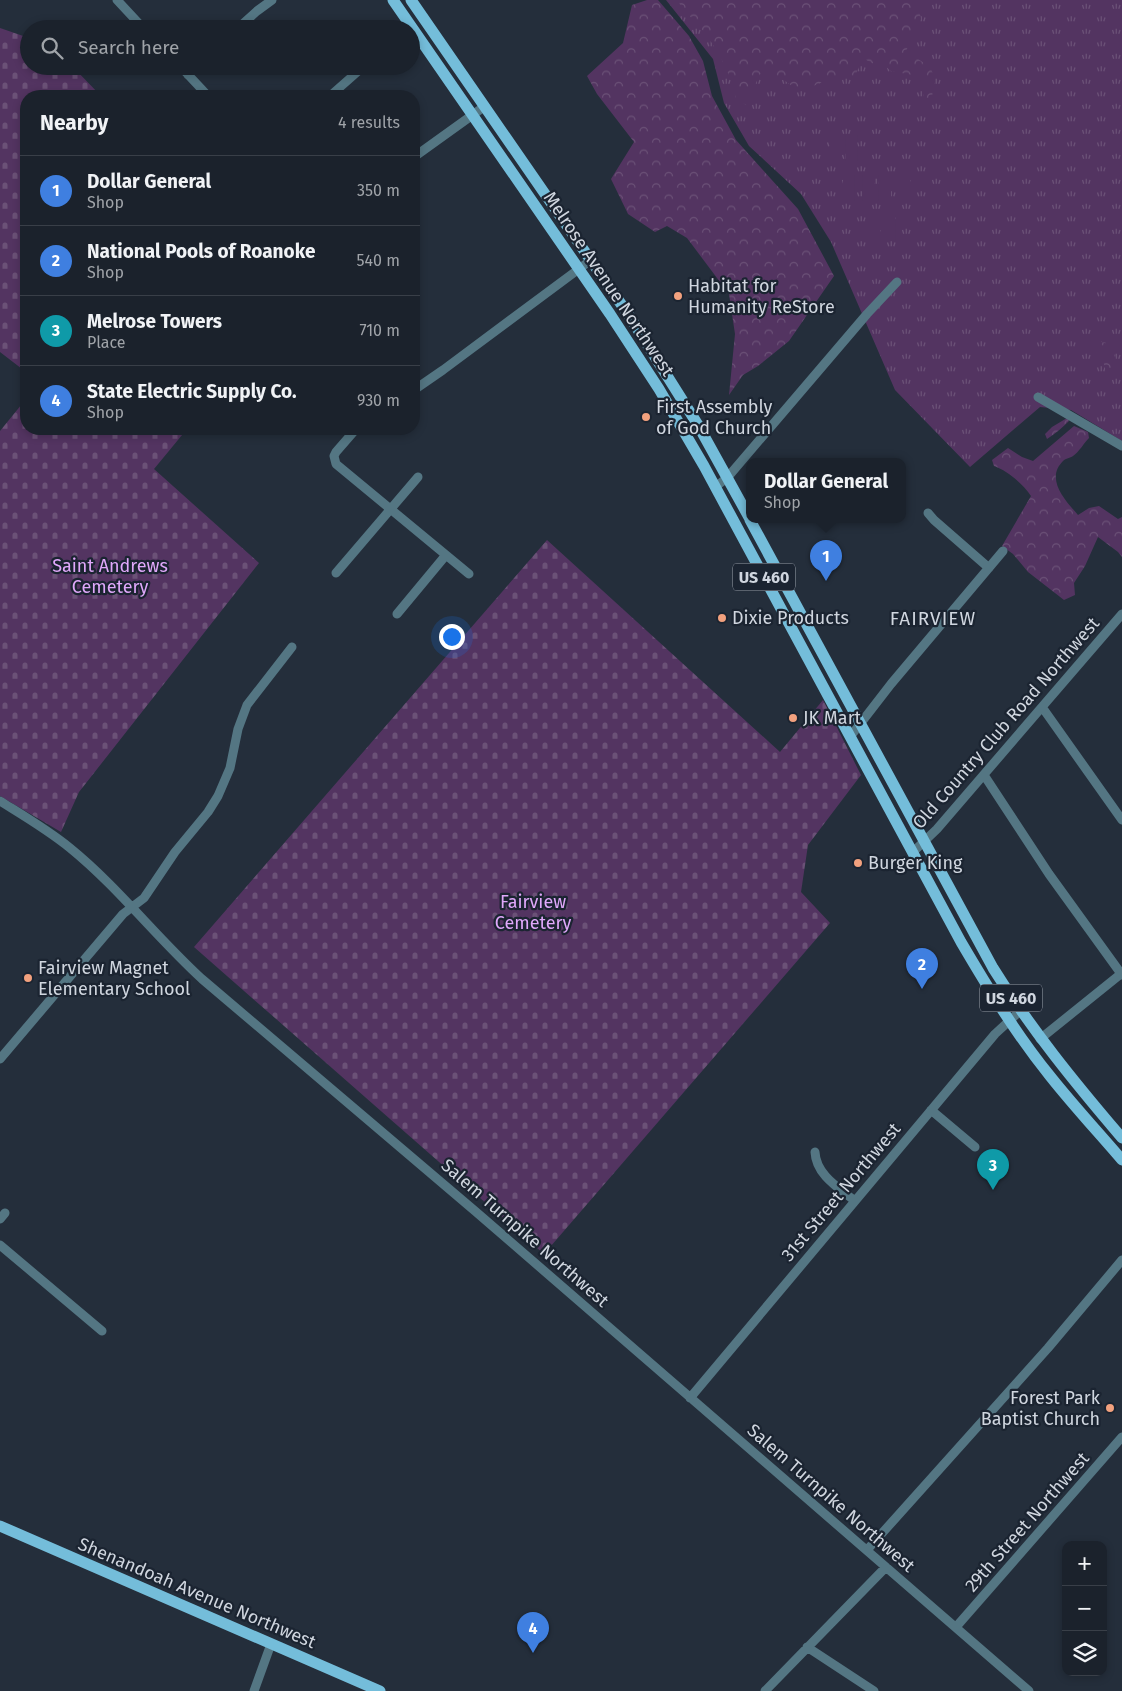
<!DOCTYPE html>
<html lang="en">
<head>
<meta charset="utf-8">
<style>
	:root { --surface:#1b222c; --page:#242a34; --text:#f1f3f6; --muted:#a0a4a9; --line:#393f48; --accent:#ea580c }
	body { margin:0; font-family:"Fira Sans",sans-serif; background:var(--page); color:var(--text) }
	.controls { position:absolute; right:15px; bottom:15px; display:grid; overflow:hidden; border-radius:10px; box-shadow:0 2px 8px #0003 }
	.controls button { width:45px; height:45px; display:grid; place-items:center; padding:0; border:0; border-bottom:1px solid var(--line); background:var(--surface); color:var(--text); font:25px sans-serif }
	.you { position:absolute; left:451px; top:636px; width:18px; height:18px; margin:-12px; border:4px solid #fff; border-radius:50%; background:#1a73e8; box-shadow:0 0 0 8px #1a73e833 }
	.badge { display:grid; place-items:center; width:32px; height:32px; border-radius:50%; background:var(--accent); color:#fff; font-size:16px; font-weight:700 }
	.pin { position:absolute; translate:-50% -41px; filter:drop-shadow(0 1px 2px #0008) }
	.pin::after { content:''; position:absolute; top:26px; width:18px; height:15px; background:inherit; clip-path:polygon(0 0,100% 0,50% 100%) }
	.popup { position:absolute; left:746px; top:458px; width:160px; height:65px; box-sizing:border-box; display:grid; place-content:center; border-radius:10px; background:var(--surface); filter:drop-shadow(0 1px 4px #0005); font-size:16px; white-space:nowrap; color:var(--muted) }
	.popup b { font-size:19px; color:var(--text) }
	.popup::after { content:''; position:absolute; left:50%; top:100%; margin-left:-10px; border:10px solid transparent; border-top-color:var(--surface) }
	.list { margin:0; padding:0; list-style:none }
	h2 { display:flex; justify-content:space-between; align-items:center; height:65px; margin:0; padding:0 20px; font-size:21px }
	h2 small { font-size:16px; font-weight:400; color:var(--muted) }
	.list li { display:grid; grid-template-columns:32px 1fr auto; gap:15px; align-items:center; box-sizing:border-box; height:70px; padding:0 20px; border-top:1px solid var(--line) }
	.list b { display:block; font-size:19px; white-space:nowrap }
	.list p { margin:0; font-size:16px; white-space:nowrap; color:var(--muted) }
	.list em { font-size:16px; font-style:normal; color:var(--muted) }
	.icon { flex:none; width:28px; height:28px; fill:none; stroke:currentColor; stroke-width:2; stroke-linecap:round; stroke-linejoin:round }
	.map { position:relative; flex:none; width:1122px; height:1691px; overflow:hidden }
	.search { position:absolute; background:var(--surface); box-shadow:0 2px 8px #0003; left:20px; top:20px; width:400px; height:55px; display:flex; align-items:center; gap:12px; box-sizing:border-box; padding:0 18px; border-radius:28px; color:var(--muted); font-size:19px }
	.panel { position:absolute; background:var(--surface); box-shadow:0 2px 8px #0003; left:20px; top:90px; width:400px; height:345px; border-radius:20px }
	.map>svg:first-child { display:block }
	.grass { fill:url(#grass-tufts) }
	.forest { fill:url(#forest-crowns) }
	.cemetery { fill:url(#cemetery-stones) }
	.pitch { fill:#533461 }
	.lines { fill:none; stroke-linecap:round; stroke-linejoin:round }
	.minor { stroke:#547683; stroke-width:9 }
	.major { stroke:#74bdda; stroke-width:11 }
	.poi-dot { fill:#f2a17e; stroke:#1b2431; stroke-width:2 }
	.labels { text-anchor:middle; stroke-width:4.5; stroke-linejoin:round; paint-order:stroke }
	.shield { fill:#1b2431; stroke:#9aa1ab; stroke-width:1 }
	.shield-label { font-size:16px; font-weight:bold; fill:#d0d6df }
	.street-label { font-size:18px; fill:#d0d6df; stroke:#1b2431 }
	.poi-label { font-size:18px; fill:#d0d6df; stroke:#1b2431; text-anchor:start }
	.park-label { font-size:18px; fill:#e0a8fb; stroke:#1b2431 }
	.neighbourhood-label { font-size:19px; letter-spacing:1px; fill:#d0d6df; stroke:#1b2431 }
</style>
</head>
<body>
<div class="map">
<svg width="1122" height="1691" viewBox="0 0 1122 1691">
	<defs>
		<pattern id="grass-tufts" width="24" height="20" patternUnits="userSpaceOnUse" patternTransform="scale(1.25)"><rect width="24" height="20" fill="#533461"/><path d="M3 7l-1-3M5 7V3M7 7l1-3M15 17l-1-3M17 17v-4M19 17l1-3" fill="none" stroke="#6b5177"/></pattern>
		<pattern id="forest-crowns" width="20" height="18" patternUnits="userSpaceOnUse" patternTransform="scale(1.25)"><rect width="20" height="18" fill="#533461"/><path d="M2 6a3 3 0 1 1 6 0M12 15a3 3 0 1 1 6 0" fill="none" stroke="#6b5177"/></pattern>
		<pattern id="cemetery-stones" width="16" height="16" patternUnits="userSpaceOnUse" patternTransform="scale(1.25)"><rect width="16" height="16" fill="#533461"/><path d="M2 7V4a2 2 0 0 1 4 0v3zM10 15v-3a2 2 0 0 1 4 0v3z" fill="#6b5177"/></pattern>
	</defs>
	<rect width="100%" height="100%" fill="#242e3b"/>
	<path class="grass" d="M 666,0 L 1122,0 L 1122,441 L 1071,410 L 1040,407 L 970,467 L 895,390 L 831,242 L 801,194 L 749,146 L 724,103 L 713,59 Z"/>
	<path class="forest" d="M 647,0 L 658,0 L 689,36 L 703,61 L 712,96 L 736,140 L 798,209 L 834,276 L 789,341 L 758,366 L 743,375 L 729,395 L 735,334 L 729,294 L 687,238 L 667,226 L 655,232 L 628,214 L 611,179 L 634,142 L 597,94 L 587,76 L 623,43 L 632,5 Z
		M 677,0 L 917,0 L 921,19 L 906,51 L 930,67 L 935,78 L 930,109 L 923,99 L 924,86 L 923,77 L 891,71 L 884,65 L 871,63 L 862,57 L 855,78 L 837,76 L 811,87 L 796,89 L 784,80 L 760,74 L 746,105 L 736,99 C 732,77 720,54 707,36 C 698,23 685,13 677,0 Z
		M 1096,339 C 1101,341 1108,344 1112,348 C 1117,355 1117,366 1112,372 L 1106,372 L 1102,356 L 1091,348 L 1090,345 Z
		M 1067,418 L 1069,421 C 1062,428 1055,434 1047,439 L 1045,434 L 1052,427 Z
		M 1074,426 L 1088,432 L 1089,438 C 1084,443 1079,452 1073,456 C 1070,458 1066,458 1063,461 C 1045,479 1065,500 1078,515 L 1089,508 L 1099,506 L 1118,519 L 1122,517 L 1122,557 L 1118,552 L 1098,537 L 1085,566 L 1074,583 L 1075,595 L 1064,600 L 1028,572 L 1013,554 L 1002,546 L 1031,496 C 1023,484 1008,471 994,466 L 992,460 L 1008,448 L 1022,457 L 1033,461 Z"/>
	<path class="cemetery" d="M 0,28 L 29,38 L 29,66 L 72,66 L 101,96 L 26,96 L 26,372 L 0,352 Z
		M 26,399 L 26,429 L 187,429 L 154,469 L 259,563 L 79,792 L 61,832 L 0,796 L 0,431 Z
		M 547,540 L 780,752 L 823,700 L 861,775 L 808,845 L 801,892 L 830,923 L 544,1254 L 194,947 Z"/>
	<path class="pitch" d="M 830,135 L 842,135 L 842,161 L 830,161 Z
		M 845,135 L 857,135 L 858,161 L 846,161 Z
		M 898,174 L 910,174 L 910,200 L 898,200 Z
		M 843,175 L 854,175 L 855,201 L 843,201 Z
		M 862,175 L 874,175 L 874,201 L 863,201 Z
		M 878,175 L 891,175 L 891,201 L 879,201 Z
		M 868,215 L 880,215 L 880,242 L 868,242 Z
		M 884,215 L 895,215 L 896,241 L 884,241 Z"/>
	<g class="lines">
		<path class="minor" d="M 117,0 L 144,29
			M 237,29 L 257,11 L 272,0
			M 180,66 L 208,96
			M 188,75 L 198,66
			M 330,96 L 364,66
			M 414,157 L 485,106
			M 414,390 L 443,370 L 591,260
			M 1038,397 L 1122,446
			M 356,429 L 336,452 L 334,456 L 336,464 L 469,574
			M 715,487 L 727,478 L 867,314 L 897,282
			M 928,513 L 934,520 L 989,568
			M 336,573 L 418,477
			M 397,614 L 446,555
			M 1042,707 L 1122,820
			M 850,737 L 891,684 L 1003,551
			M 984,775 L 1049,874 L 1122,975
			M 0,801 C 24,816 48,830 70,848 C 118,887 156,937 202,979 L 475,1211 L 1029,1691
			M 913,852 L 937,829 L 1122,614
			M 1040,1039 L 1122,973
			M 0,1059 L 123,914 L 144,898 L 175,852 L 208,812 L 218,796 L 230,768 L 238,729 L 247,705 L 292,647
			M 931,1110 L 975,1147
			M 815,1152 C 816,1175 839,1188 855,1201
			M 0,1219 L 5,1213
			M 0,1245 L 102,1331
			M 690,1398 L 995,1034 L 1020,1011
			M 867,1550 L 1048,1348 L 1122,1260
			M 956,1627 L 1122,1437
			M 807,1647 L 874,1691
			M 254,1691 L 271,1644
			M 765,1691 L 886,1567"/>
		<path class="major" d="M 393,0 L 610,314 L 659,389 L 704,466 L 961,942 C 988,988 1016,1034 1050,1076 C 1073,1105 1098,1132 1122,1160
			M 411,0 L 630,317 L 698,425 L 750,519
			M 750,520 L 993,968 C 1031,1029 1075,1083 1122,1138
			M 0,1526 L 380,1691"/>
	</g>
	<g class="poi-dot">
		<circle cx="678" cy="296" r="5"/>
		<circle cx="646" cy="417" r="5"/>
		<circle cx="722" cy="618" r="5"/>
		<circle cx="793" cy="718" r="5"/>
		<circle cx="858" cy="863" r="5"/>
		<circle cx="28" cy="978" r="5"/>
		<circle cx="1110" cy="1408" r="5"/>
	</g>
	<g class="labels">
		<g class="shield">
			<rect x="733" y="563.5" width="62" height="27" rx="4"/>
			<rect x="980" y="984.5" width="62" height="27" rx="4"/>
		</g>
		<g class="shield-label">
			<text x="764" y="583">US 460</text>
			<text x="1011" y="1004">US 460</text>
		</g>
		<g class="street-label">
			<text transform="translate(609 284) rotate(56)" y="6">Melrose Avenue Northwest</text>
			<text transform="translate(1006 723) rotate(-49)" y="6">Old Country Club Road Northwest</text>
			<text transform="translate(841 1192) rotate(-50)" y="6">31st Street Northwest</text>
			<text transform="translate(525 1233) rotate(41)" y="6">Salem Turnpike Northwest</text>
			<text transform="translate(831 1498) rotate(41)" y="6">Salem Turnpike Northwest</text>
			<text transform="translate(1027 1522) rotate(-49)" y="6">29th Street Northwest</text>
			<text transform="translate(197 1593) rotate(23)" y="6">Shenandoah Avenue Northwest</text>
		</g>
		<g class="poi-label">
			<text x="688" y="292">Habitat for<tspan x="688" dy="21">Humanity ReStore</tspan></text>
			<text x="656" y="413">First Assembly<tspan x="656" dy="21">of God Church</tspan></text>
			<text x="732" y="624">Dixie Products</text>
			<text x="803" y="724">JK Mart</text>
			<text x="868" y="869">Burger King</text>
			<text x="38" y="974">Fairview Magnet<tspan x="38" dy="21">Elementary School</tspan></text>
			<text x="1100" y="1404" text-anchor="end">Forest Park<tspan x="1100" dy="21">Baptist Church</tspan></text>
		</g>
		<g class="park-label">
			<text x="110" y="572">Saint Andrews<tspan x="110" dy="21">Cemetery</tspan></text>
			<text x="533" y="908">Fairview<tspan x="533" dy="21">Cemetery</tspan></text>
		</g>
		<g class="neighbourhood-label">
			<text x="933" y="625">FAIRVIEW</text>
		</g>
	</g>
</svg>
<div class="controls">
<button>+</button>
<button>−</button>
<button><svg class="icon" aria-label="layers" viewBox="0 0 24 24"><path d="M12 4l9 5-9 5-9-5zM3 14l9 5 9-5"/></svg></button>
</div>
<div class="you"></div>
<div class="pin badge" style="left:826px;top:581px;background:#3f7fe0">1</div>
<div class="popup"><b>Dollar General</b>Shop</div>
<div class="pin badge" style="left:922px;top:989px;background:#3f7fe0">2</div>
<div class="pin badge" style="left:993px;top:1190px;background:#0f9aa8">3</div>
<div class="pin badge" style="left:533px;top:1653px;background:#3f7fe0">4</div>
<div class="search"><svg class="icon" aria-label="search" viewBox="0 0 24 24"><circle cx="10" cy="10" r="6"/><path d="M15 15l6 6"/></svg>Search here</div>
<section class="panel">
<h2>Nearby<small>4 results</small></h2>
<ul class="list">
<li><span class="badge" style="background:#3f7fe0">1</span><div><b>Dollar General</b><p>Shop</p></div><em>350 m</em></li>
<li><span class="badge" style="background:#3f7fe0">2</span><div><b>National Pools of Roanoke</b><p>Shop</p></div><em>540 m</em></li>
<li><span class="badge" style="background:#0f9aa8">3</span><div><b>Melrose Towers</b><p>Place</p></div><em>710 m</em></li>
<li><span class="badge" style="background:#3f7fe0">4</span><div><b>State Electric Supply Co.</b><p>Shop</p></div><em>930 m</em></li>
</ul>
</section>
</div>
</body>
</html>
